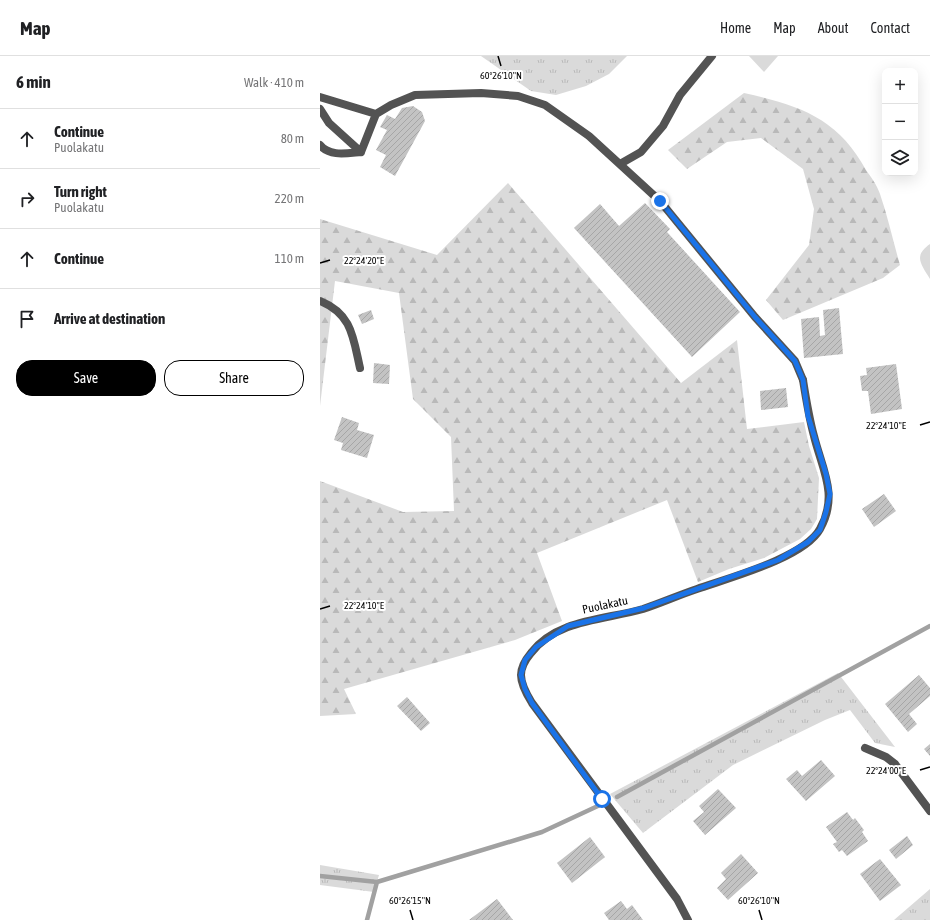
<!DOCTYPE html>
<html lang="en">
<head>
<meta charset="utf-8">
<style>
	:root { --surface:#fff; --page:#f6f6f6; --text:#202124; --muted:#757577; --line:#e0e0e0; --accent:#000 }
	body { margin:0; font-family:"Asap Condensed",sans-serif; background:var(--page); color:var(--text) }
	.controls { position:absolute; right:12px; top:12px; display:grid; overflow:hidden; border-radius:8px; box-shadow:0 4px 16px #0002 }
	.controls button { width:36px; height:36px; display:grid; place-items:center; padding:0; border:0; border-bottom:1px solid var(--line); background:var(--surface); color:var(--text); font:20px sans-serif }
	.stop { position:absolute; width:12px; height:12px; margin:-9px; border:3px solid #1a73e8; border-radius:50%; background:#fff }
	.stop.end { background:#1a73e8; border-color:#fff; box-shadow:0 1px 4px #0008 }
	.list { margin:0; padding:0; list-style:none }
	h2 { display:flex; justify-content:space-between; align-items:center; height:52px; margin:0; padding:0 16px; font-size:17px }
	h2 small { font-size:13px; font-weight:400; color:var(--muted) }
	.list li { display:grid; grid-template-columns:26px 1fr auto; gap:12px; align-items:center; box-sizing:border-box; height:60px; padding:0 16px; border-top:1px solid var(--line) }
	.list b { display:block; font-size:15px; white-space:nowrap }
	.list p { margin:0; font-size:13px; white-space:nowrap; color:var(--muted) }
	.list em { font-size:13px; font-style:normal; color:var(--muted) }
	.actions { display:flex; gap:8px; padding:12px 16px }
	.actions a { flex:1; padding:9px 0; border:1px solid var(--accent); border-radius:16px; text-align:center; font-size:14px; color:var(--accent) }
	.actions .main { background:var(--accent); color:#fff }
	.icon { flex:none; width:22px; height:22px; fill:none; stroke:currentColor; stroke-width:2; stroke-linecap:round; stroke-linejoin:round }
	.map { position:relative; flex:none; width:610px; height:864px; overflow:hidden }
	header { display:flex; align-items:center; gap:24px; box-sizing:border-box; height:56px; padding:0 20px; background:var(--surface); border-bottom:1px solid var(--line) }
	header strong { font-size:19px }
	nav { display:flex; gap:22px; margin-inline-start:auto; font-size:14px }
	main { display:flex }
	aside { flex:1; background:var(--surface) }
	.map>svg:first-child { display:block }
	.grass { fill:url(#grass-tufts) }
	.forest { fill:url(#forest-firs) }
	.garden { fill:#dadada }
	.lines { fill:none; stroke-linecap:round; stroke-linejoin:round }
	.stream { stroke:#a1a1a1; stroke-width:4.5 }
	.building { fill:url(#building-hatch) }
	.lane { stroke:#535353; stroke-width:8 }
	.street { stroke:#535353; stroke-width:8 }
	.route { stroke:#1a73e8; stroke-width:5 }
	.ticks { fill:none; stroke:#000; stroke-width:1.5 }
	.labels { text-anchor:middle; stroke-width:4; stroke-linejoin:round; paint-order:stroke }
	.street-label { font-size:12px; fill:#000; stroke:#fff }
	.ticks-label { font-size:10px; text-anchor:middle; fill:#000; stroke:#fff; stroke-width:4; stroke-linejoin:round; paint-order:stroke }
</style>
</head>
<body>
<header>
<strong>Map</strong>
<nav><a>Home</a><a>Map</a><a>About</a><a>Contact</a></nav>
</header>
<main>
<aside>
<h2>6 min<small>Walk · 410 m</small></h2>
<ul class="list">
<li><svg class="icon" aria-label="ahead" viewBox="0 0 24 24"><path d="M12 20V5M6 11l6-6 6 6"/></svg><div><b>Continue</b><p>Puolakatu</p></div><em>80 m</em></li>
<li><svg class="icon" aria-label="right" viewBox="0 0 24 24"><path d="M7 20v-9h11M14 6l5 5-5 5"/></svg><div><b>Turn right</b><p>Puolakatu</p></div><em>220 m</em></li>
<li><svg class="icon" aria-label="ahead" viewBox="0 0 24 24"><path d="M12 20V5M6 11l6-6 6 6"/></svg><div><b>Continue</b></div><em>110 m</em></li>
<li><svg class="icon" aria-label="arrive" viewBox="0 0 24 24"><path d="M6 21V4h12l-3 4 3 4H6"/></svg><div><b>Arrive at destination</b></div></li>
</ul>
<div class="actions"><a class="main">Save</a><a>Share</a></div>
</aside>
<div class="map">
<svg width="610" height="864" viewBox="0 0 610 864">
	<defs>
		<pattern id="grass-tufts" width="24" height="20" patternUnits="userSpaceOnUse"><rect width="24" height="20" fill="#dadada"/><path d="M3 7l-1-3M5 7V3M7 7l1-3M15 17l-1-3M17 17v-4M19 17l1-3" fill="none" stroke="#b9b9b9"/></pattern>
		<pattern id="forest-firs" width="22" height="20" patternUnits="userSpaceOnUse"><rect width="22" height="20" fill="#dadada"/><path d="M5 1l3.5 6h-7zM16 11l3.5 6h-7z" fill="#b9b9b9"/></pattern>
		<pattern id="building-hatch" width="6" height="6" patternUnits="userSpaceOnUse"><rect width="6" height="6" fill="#c3c3c3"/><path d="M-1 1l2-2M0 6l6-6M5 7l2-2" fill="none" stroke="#a6a6a6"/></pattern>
	</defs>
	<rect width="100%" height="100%" fill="#fff"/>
	<path class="grass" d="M 161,0 L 307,0 L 289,18 L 266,30 L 236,39 L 211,35 Z
		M 518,617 L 575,691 L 555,687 L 530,654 L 505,664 L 413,709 L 323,777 L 290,738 Z
		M 0,809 L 59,819 L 54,836 L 0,829 Z
		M 610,833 L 610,864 L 574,864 Z"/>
	<path class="forest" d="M 424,37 C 479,49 518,62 546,114 C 551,121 557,129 560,138 C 568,161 573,185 580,209 L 563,222 L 463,264 L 446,244 L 489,189 L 494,153 L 483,113 L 441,82 L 407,86 L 367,113 L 348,94 Z
		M 188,127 L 361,327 L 417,284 L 427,373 L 484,366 L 489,390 L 499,422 L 497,463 L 491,473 L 480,483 L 444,502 L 409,513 L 378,526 L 347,444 L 217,497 L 242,565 L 195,584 L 24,633 L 36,658 L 0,660 L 0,425 L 83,456 L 134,455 L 131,381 L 93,343 L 79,237 L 15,225 L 0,350 L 0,163 L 117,199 Z"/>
	<path class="garden" d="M 429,0 L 458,0 L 444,16 Z
		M 610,188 L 610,223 C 601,208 593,200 610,188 Z"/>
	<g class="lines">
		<path class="stream" d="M 297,741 L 610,570
			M 0,820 L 57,826 L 222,776 L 280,749
			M 47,864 L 57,826"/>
	</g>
	<path class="building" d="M 93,50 L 102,56 L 105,65 L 75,120 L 60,111 L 66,99 L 56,94 L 67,74 L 60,71 L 67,59 L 75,63 L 82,52 Z
		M 325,147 L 350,173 L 347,176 L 420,256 L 372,301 L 254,172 L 280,148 L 299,170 Z
		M 519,252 L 523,298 L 484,302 L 481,263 L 499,261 L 500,280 L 505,279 L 503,254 Z
		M 51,254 L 54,263 L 42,268 L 38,259 Z
		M 54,307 L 70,309 L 69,328 L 53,327 Z
		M 576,308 L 582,353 L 551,358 L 548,335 L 542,335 L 540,320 L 547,319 L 546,312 Z
		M 466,332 L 468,351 L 441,354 L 440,335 Z
		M 22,361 L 39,367 L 37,374 L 54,379 L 47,402 L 21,394 L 23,387 L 14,384 Z
		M 564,438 L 576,455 L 554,471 L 542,453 Z
		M 599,619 L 610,632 L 610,640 L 589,658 L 597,668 L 588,676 L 565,648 Z
		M 87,641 L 110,667 L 101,675 L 77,650 Z
		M 610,688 L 610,700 L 604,693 Z
		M 501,704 L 515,720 L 486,745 L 466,723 L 477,714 L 482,720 Z
		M 398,733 L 416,752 L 385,779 L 373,765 L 384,756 L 379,750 Z
		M 527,756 L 533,764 L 535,762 L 544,774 L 542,776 L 548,785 L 527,800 L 522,794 L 519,796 L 513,788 L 517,786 L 506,771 Z
		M 587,780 L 593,789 L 576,803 L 569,794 Z
		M 270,781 L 285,801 L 252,827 L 237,807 Z
		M 421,798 L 438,817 L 408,844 L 397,832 L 406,823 L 401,817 Z
		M 560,803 L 581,829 L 560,845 L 540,818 Z
		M 177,843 L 193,864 L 149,864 Z
		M 301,845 L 307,853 L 312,849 L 323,864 L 289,864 L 284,857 Z"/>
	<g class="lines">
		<path class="lane" d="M 0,41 L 56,58
			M 0,53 L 9,67 L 41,96
			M 0,89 C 9,101 28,97 41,96
			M 41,96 L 56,58 L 71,49 L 95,39 L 161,37 L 198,40 L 225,49 L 269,80 L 340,145 L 435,261 L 475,305 L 483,324
			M 300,108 L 321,96 L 343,70 L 360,39 L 392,0
			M 0,245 C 32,258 33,281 40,312"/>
		<path class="street" d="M 545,692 L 566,701 L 575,708 L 610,755
			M 368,864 L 357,843 L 212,647 C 207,639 201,629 201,619 C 201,611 206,603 211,597 C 237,563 285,564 323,553 C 341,547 359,539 377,533 C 408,522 484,502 500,473 C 519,439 502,413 494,380 C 489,362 486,343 483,324"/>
	</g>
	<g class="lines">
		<path class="route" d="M 282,743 L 212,647 L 205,633 L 201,619 L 205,604 L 216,591 L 248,570 L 324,552 L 458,504 L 488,486 L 500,474 L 506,456 L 510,438 L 506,418 L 488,360 L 483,324 L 475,305 L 435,261 L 340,145"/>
	</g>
	<path class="ticks" d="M 178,0 L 181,10M 0,207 L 10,204M 600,369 L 610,366M 0,553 L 10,550M 600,714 L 610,711M 90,854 L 93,864M 439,854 L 442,864"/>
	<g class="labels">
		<g class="street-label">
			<text transform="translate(285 549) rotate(-12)" y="4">Puolakatu</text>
		</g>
	</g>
	<g class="ticks-label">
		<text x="181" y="23">60°26'10"N</text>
		<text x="44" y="208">22°24'20"E</text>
		<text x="566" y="373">22°24'10"E</text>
		<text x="44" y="553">22°24'10"E</text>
		<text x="566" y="718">22°24'00"E</text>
		<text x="90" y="848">60°26'15"N</text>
		<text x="439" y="848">60°26'10"N</text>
	</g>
</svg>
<div class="controls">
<button>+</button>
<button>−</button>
<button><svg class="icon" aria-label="layers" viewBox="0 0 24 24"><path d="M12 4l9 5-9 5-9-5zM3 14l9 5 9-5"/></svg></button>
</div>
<div class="stop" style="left:282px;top:743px"></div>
<div class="stop end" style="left:340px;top:145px"></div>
</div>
</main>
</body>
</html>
